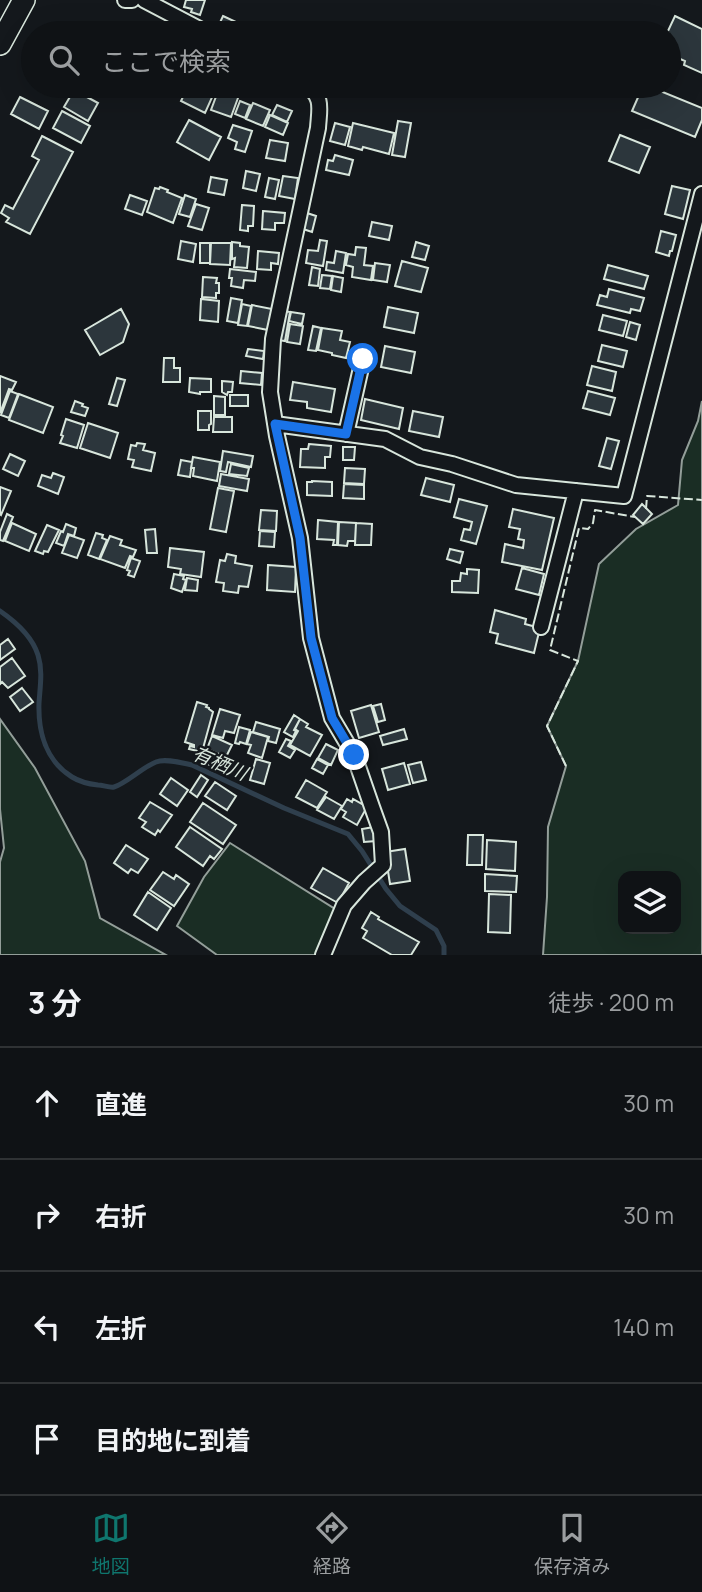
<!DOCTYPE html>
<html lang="ja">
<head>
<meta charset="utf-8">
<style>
	:root { --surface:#0f1215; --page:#181b1e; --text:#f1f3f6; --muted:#9b9ea0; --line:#2f3234; --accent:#0f766e }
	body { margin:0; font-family:Manrope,"Noto Sans JP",sans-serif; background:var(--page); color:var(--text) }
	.controls { position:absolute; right:21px; bottom:21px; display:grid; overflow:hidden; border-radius:14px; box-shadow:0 7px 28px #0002 }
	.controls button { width:63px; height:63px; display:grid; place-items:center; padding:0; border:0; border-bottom:2px solid var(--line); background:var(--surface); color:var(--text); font:35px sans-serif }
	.stop { position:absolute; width:21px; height:21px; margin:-16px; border:5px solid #1a73e8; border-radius:50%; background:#fff }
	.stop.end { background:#1a73e8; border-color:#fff; box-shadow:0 2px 7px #0008 }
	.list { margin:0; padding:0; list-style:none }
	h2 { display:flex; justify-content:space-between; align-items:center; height:91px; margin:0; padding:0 28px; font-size:30px }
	h2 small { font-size:23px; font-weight:400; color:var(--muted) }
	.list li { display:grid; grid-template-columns:46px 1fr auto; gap:21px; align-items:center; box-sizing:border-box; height:112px; padding:0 28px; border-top:2px solid var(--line) }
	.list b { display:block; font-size:26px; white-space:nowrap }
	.list em { font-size:23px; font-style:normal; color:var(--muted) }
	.icon { flex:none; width:38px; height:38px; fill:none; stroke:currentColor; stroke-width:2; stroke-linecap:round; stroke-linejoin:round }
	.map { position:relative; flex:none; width:702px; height:955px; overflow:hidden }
	.search { position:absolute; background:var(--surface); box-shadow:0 7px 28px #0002; left:21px; right:21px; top:21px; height:77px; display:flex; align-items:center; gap:18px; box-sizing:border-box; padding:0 24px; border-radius:38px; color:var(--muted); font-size:26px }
	.sheet { height:539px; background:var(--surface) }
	nav { display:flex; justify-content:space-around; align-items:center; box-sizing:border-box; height:98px; border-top:2px solid var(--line); background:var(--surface); font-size:19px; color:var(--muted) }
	nav a { display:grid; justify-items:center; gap:4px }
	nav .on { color:var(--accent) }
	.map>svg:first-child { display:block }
	.green { fill:#1a2d24; stroke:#939e99; stroke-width:2; fill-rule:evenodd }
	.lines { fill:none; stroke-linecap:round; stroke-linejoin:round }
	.stream { stroke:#2f3f4d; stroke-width:5 }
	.building { fill:#2c363c; stroke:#d8e6dc; stroke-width:2 }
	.minor-casing { stroke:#d8e6dc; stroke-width:18 }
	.secondary-casing { stroke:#d8e6dc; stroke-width:24 }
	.minor { stroke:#14181c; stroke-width:14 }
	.secondary { stroke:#14181c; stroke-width:21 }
	.fence { stroke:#d8e6dc; stroke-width:2; stroke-dasharray:9 3.5; stroke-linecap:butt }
	.route { stroke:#1a73e8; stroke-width:9 }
	.labels { text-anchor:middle; stroke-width:5; stroke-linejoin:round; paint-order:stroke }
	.water-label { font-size:19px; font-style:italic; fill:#d8e6dc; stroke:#14181c }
</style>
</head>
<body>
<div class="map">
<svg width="702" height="955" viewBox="0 0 702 955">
	<rect width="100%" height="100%" fill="#14181c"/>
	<path class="green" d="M 702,401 L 702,955 L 543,955 L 547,897 L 548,827 L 566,766 L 547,726 L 578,661 L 599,564 L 636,529 L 678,505 L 682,460 L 698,421 ZM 623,876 L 676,876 L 676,929 L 623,929 Z
		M 0,719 L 35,768 L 85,861 L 100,918 L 166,955 L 0,955 L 0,862 L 4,848 L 0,809 Z
		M 230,843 L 335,909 L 317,955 L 217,955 L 177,926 L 204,877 Z"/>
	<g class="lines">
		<path class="stream" d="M 0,611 C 16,622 32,636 38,655 C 43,671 40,687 39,703 C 38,732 46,761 72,777 C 80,782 89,784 98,785 C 103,785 110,788 114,787 C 125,784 143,767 156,762 C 165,758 182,763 192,765 L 284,808 L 348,834 L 362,851 L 386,889 L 400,906 L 436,930 L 444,946 L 444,955"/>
	</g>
	<path class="building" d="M 186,0 L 205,0 L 200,15 L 191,12 L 192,9 L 184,7 Z
		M 223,16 L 236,22 L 231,33 L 221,33 L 216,31 Z
		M 675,16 L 702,29 L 702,73 L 684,65 L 685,61 L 669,54 L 669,33 L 667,33 Z
		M 188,86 L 202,86 L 202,87 L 214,93 L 205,113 L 181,101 Z
		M 220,86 L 242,87 L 231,117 L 211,110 Z
		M 643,86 L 648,86 L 702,108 L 702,120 L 695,137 L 632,111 Z
		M 74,90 L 98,103 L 88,121 L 64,107 Z
		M 20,97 L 48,111 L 39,129 L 11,114 Z
		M 240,101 L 250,105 L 245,118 L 235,114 Z
		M 253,103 L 270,110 L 263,126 L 246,119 Z
		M 277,105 L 292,111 L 287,122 L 272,115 Z
		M 62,111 L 90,126 L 81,143 L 53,128 Z
		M 270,115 L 288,123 L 283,135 L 265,127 Z
		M 189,120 L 221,137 L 209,160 L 177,142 Z
		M 398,121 L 411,123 L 405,157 L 392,155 Z
		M 335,123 L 350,127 L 345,145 L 330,141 Z
		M 353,123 L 394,133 L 389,154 L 363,147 L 362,150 L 348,146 Z
		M 233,125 L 252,131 L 245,152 L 235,149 L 237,142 L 228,138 Z
		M 620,135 L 650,147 L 639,173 L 609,161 Z
		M 42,136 L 73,152 L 30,234 L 6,222 L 9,218 L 1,213 L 5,205 L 13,209 L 39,160 L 32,156 Z
		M 270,140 L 288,143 L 285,161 L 266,158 Z
		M 335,155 L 353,160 L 349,175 L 326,170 L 328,160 L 333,161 Z
		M 246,171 L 260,174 L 256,191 L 243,188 Z
		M 283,176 L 298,178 L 295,199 L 279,196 Z
		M 211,177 L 227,180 L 224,195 L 208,192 Z
		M 269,178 L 279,180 L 275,199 L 265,197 Z
		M 672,186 L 690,190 L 683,219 L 665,214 Z
		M 160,187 L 168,190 L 167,192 L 182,198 L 173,223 L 147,212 L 155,188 L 159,189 Z
		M 130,195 L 147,201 L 142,215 L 125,209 Z
		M 185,195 L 196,199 L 190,217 L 179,214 Z
		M 196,204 L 209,208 L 202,230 L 188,226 Z
		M 242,205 L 254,206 L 253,226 L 248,226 L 248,231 L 240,230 Z
		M 263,211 L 285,213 L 284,223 L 275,223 L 275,230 L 262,229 Z
		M 307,213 L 316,216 L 312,232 L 303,229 Z
		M 372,222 L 392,226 L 389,240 L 369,236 Z
		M 661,231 L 676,235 L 672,251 L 670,251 L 669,256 L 656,252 Z
		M 320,240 L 327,241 L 323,266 L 306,263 L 308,250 L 318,251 Z
		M 181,241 L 196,244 L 193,262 L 178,259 Z
		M 232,242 L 240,243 L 240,246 L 249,247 L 247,268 L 234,267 L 235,258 L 232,259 Z
		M 416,242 L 429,246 L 425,260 L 412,257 Z
		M 200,243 L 210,243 L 210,263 L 200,263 Z
		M 211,243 L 231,243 L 230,265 L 210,264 Z
		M 356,247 L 366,248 L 364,265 L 373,266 L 371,280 L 352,277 L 353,267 L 346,265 L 348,254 L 355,255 Z
		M 258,251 L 279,253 L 278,264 L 271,263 L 271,270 L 257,269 Z
		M 336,251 L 346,253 L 343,273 L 326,270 L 327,262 L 334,263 Z
		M 402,261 L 428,268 L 421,292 L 395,286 Z
		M 375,263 L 390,265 L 387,282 L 373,280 Z
		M 608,265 L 648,276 L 644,289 L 604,279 Z
		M 312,267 L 320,269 L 318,286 L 309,285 Z
		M 230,269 L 256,272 L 255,281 L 244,280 L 243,288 L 231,286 L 232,278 L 229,278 Z
		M 322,275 L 332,276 L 330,289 L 320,288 Z
		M 333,276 L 343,278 L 341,292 L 331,290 Z
		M 203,277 L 217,278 L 216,283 L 219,283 L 219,293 L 216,293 L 216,298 L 202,297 Z
		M 609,289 L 644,298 L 640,311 L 631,309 L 630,313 L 597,305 L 600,295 L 607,297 Z
		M 231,298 L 242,300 L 238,323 L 227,321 Z
		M 201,299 L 219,301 L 218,322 L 200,320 Z
		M 242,304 L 251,306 L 247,326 L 238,325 Z
		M 252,305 L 272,309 L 268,330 L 248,326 Z
		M 388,307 L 418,313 L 414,333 L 384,327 Z
		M 121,309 L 129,324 L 123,342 L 100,355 L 85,330 Z
		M 284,311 L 290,312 L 285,341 L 278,340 Z
		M 291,312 L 304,314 L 302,324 L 289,321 Z
		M 603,315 L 627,321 L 623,336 L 599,330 Z
		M 630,322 L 640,325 L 636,340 L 626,337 Z
		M 290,324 L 303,326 L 300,344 L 287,342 Z
		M 313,326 L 321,328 L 316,351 L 308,350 Z
		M 322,328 L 342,331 L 340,340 L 350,342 L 346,358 L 332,355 L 332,353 L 318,350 Z
		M 602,345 L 627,351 L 623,367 L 598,361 Z
		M 385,346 L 415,352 L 411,373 L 381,367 Z
		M 248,349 L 264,351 L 263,359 L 246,356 Z
		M 164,358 L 174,358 L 174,368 L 180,368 L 180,382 L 163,382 Z
		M 592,366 L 616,372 L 612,391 L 587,385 Z
		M 241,371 L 262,373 L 261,385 L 240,383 Z
		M 0,376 L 16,382 L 12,390 L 9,389 L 0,413 Z
		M 117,378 L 125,380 L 117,406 L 109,404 Z
		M 190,378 L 211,379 L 211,392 L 200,392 L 200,394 L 189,392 Z
		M 222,381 L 233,382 L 232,392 L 228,392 L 227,395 L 222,392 Z
		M 293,382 L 335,389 L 331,412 L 307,408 L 307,402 L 290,400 Z
		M 10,391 L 18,394 L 9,418 L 1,415 Z
		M 588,391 L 615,398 L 610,415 L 583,408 Z
		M 19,394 L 53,407 L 43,433 L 9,420 Z
		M 230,395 L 248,395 L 248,406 L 230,406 Z
		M 214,396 L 225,397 L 225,415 L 214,415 Z
		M 365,399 L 403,408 L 399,429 L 361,420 Z
		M 75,401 L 83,404 L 82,406 L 88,408 L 85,416 L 71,412 Z
		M 198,411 L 211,411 L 211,424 L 209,425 L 209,430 L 198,430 Z
		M 413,411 L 443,417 L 439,437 L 409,431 Z
		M 214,417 L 232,417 L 232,432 L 213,432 Z
		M 66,419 L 84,425 L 77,448 L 60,443 L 63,436 L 61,435 Z
		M 88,423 L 118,433 L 110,458 L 80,448 Z
		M 607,438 L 619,441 L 611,469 L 599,466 Z
		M 137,443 L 145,444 L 143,450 L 155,453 L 151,471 L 132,467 L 134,460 L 128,459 L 131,445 L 136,446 Z
		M 309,444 L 331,446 L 330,457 L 325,457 L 325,468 L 300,467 L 301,449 L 308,449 Z
		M 343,447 L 355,447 L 354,460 L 343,460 Z
		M 223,451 L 253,456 L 251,467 L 228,462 L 226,472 L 220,471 Z
		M 10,454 L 25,461 L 18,476 L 3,469 Z
		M 193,457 L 220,462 L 217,481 L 193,476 L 194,468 L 191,468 Z
		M 181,460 L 192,462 L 190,477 L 178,475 Z
		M 231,464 L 249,468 L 247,476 L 229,474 Z
		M 345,468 L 365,469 L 364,484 L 344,483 Z
		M 53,473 L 64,477 L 58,494 L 38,486 L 42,475 L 51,478 Z
		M 221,474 L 249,479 L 247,491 L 219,486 Z
		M 426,478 L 454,485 L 450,502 L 421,495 Z
		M 312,481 L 332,482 L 332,496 L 307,495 L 307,482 L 312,482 Z
		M 344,484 L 364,485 L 364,499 L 343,498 Z
		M 0,487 L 11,491 L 1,515 L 0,514 Z
		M 218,488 L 234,491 L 226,532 L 210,529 Z
		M 459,499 L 487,506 L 476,544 L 461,540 L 464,529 L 470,530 L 472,522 L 454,517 Z
		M 642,504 L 652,514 L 643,524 L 633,515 Z
		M 513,509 L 554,518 L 542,570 L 502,562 L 505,544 L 523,548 L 524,540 L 518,539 L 520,529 L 509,527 Z
		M 261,510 L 277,511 L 276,531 L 259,530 Z
		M 7,514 L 13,517 L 3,541 L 0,540 L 0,532 Z
		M 318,520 L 338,522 L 337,545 L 333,545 L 334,540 L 317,539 Z
		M 339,522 L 356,523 L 355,541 L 348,541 L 347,546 L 338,545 Z
		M 12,523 L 36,534 L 29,551 L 5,541 Z
		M 356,523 L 372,524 L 371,545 L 355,545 Z
		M 66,524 L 76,528 L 74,536 L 68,534 L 64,546 L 56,543 L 61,531 L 63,532 Z
		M 47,525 L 59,530 L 48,552 L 44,551 L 43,554 L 35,551 Z
		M 155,529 L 157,553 L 147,553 L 145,530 Z
		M 260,531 L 275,532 L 274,547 L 259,546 Z
		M 96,533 L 103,535 L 102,538 L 107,540 L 99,559 L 88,555 Z
		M 69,535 L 84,540 L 77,558 L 62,553 Z
		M 110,536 L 122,540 L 120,545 L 136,550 L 133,557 L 130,556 L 125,568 L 100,559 Z
		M 170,548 L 204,552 L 201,577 L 180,574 L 181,569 L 168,567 Z
		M 450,549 L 463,552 L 460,563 L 447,559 Z
		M 227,554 L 236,556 L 235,563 L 252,566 L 248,587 L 239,586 L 238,593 L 223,591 L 224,583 L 216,582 L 220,560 L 225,561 Z
		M 131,558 L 140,561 L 134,577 L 128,575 L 130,571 L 127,570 Z
		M 268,565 L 296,567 L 295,592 L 267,590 Z
		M 522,568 L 544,574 L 539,595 L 516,589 Z
		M 467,569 L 479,570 L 478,593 L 452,592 L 452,581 L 460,581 L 461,573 L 467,574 Z
		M 174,574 L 184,576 L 183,579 L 186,580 L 182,592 L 171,588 Z
		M 187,578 L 198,580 L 197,591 L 185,590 Z
		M 495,610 L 526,619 L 525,624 L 540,628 L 534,653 L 496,643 L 498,634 L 490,632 Z
		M 8,639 L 15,649 L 0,660 L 0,645 Z
		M 12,658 L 25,676 L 8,688 L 2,682 L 0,684 L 0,667 Z
		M 22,688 L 33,702 L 20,711 L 10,697 Z
		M 197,702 L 207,705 L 206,707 L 209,708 L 209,709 L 213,712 L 202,752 L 189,749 L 190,746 L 194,747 L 194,745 L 185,742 Z
		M 381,704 L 385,720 L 378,722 L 373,706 Z
		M 371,705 L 379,732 L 359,738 L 351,711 Z
		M 220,709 L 240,715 L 234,733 L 225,731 L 223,738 L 212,735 Z
		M 294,715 L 300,719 L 294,730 L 296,731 L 293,737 L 284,732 Z
		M 300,719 L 308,724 L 306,727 L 322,735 L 310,756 L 290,745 L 298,731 L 295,729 Z
		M 256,722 L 280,729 L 276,743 L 268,741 L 269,737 L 253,732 Z
		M 239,727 L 250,730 L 246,744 L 240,742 L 239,744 L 235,743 Z
		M 404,729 L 407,739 L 383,745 L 380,736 Z
		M 251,732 L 268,737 L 262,758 L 248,753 L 251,745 L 247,744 Z
		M 212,736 L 232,745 L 226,757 L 207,749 Z
		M 286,739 L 291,741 L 288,746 L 295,750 L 290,758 L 279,752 Z
		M 326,744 L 338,750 L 331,765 L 318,758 Z
		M 208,750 L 228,759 L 223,771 L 203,762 Z
		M 256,759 L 270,763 L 264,784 L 250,780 Z
		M 317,759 L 328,765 L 323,774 L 312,768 Z
		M 421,762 L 426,780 L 413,783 L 408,765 Z
		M 404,763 L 410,784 L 388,790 L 382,769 Z
		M 201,775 L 208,780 L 197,797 L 190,792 Z
		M 171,778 L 188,790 L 177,806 L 160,794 Z
		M 306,780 L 327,792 L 317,808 L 296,797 Z
		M 215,782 L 236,796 L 227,810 L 205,796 Z
		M 326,797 L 342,806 L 334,819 L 317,810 Z
		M 347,799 L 352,802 L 353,799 L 367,807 L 357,825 L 343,817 L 346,812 L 341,809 Z
		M 150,802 L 172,815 L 160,832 L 158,830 L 155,835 L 142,827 L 146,822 L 139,818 Z
		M 203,803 L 236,825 L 223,844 L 190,822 Z
		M 190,827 L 222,849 L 214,859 L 210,856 L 203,866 L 176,847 Z
		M 374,827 L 376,841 L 364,842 L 362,829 Z
		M 468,835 L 483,835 L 482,865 L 467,865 Z
		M 487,840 L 516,842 L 515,871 L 486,869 Z
		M 126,845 L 148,859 L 138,873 L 131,869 L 128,873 L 114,863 Z
		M 405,849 L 410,881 L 390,884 L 385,852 Z
		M 323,868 L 349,883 L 338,903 L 311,888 Z
		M 163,872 L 174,879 L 176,875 L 189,884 L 174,906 L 150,890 Z
		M 485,874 L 517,876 L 516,892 L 485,891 Z
		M 148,892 L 171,908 L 157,930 L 134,915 Z
		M 489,894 L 511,895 L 510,933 L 488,932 Z
		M 371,912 L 379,917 L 378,919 L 419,942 L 411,955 L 392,955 L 363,938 L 367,931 L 362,928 Z"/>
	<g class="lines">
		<defs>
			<path id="minor" d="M 125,0 L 132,0
				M 144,0 L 207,33
				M 306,86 C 324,96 319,110 318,128 L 273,339 L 270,392 L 277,436 L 300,538 L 311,638 L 332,718 L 354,755 L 372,807 L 381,832 L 383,865 L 364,882 L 344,905 L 323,955
				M 275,424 L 385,439 L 420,457 L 452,464 L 516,485 L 624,496 L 702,194
				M 346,434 L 363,359
				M 541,627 L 576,491"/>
			<path id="secondary" d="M 0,44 L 24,0"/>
		</defs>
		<use href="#minor" class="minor-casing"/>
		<use href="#secondary" class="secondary-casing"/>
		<use href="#minor" class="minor"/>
		<use href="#secondary" class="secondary"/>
		<path class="fence" d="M 646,509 L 647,496 L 702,500
			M 566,766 L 547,726 L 578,661 L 550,650 L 579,528 L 588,529 L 593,523 L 595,510 L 635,517"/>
	</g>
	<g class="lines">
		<path class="route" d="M 354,755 L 332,718 L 311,638 L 300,538 L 275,424 L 346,434 L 363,359"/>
	</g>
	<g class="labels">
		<g class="water-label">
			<text transform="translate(220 763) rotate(23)" y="7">有栖川</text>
		</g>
	</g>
</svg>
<div class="controls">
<button><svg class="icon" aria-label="layers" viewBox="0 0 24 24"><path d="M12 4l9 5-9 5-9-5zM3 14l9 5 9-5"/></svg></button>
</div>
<div class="stop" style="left:363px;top:359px"></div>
<div class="stop end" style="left:354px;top:755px"></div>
<div class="search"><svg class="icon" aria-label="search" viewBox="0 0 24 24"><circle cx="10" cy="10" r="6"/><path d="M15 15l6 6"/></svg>ここで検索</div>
</div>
<section class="sheet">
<h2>3 分<small>徒歩 · 200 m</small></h2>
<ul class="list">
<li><svg class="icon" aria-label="ahead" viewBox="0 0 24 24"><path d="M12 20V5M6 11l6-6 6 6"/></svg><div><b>直進</b></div><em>30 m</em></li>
<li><svg class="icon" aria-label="right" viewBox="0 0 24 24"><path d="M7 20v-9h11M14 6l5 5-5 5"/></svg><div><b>右折</b></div><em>30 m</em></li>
<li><svg class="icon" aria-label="left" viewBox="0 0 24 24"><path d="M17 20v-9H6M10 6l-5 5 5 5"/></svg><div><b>左折</b></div><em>140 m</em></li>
<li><svg class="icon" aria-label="arrive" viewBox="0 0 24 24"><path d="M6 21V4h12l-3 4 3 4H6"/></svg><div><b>目的地に到着</b></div></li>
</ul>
</section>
<nav>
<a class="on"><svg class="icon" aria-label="map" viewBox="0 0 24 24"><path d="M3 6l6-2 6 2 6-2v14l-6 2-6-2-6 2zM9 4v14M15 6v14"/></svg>地図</a>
<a><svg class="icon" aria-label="directions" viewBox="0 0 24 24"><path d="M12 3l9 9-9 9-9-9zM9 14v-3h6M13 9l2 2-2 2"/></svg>経路</a>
<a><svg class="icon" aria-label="saved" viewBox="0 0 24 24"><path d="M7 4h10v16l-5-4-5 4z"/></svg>保存済み</a>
</nav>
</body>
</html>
